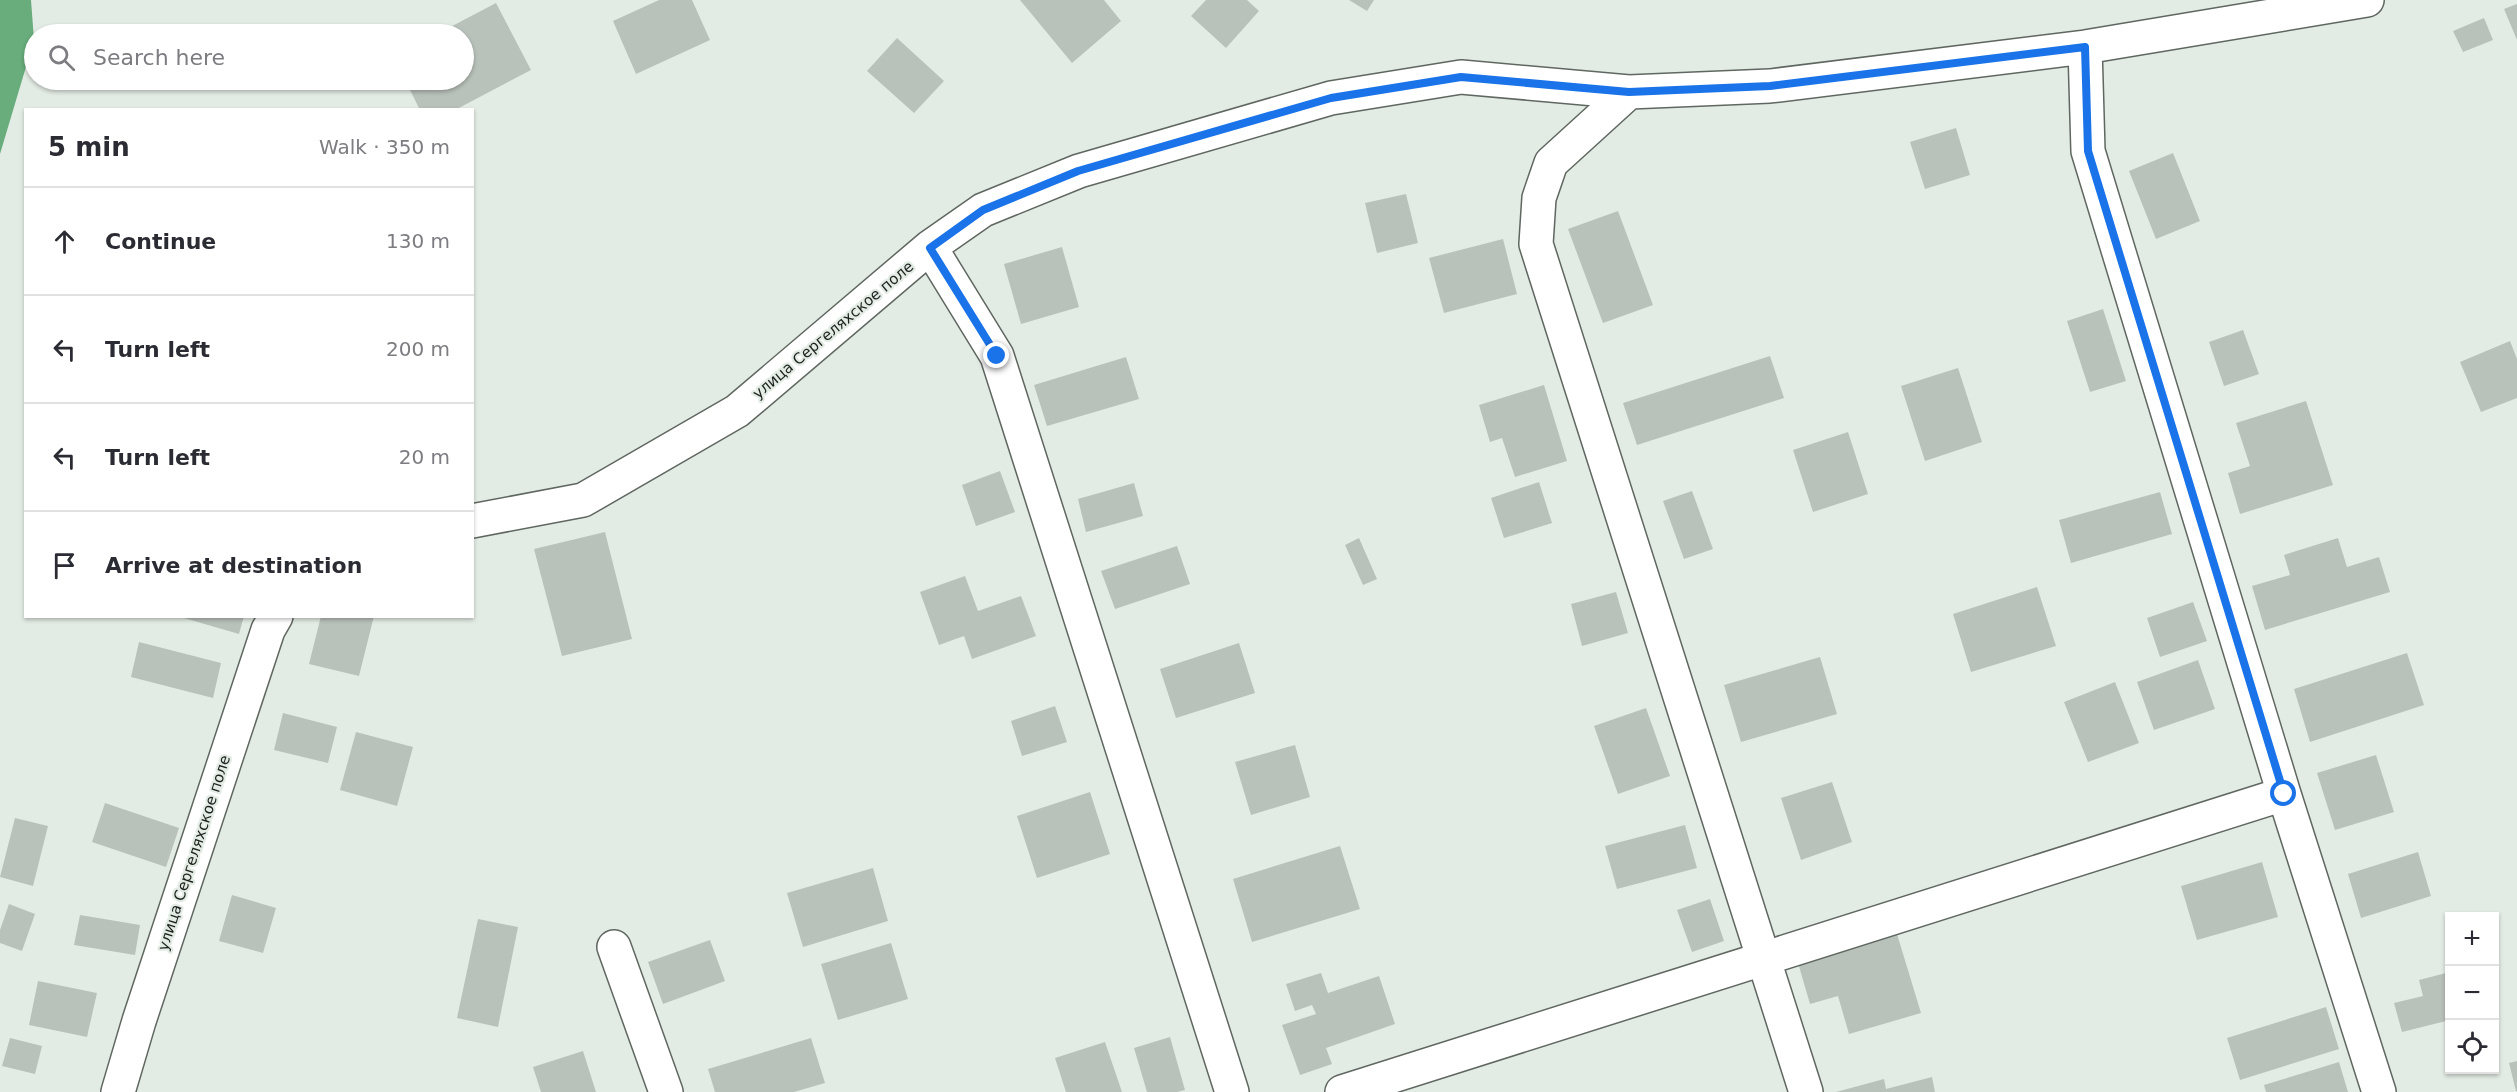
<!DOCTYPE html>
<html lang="en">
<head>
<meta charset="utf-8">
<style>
	:root { --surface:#fff; --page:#f2f2f3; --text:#2b2b33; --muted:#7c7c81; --line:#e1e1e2 }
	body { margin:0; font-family:"DejaVu Sans",sans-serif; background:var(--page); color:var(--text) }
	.controls { position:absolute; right:18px; bottom:18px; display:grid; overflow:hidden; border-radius:0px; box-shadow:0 2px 4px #0004 }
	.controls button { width:54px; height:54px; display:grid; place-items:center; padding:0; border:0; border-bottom:2px solid var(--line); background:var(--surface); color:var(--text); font:30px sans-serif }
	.stop { position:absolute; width:18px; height:18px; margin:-14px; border:4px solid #1a73e8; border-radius:50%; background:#fff }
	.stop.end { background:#1a73e8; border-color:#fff; box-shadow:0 2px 6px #0008 }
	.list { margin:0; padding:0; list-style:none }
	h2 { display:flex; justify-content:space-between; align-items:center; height:78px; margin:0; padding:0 24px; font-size:26px }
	h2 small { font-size:20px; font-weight:400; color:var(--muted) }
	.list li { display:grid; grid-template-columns:39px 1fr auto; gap:18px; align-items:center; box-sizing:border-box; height:108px; padding:0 24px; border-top:2px solid var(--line) }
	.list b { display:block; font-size:22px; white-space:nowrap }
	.list em { font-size:20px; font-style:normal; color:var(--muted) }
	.icon { flex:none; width:33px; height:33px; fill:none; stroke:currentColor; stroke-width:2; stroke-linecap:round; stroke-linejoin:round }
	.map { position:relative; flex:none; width:2517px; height:1092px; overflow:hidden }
	.search { position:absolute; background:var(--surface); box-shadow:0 2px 4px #0004; left:24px; top:24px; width:450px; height:66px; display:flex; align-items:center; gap:15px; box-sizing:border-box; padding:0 21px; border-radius:33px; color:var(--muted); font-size:22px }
	.panel { position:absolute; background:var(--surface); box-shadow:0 2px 4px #0004; left:24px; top:108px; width:450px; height:510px; border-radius:0px }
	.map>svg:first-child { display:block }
	.water { fill:#68ad7b }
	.building { fill:#b9c2ba }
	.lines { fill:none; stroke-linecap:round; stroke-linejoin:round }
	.street-casing { stroke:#5f6760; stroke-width:36 }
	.street { stroke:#fff; stroke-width:33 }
	.route { stroke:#1a73e8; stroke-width:8 }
	.labels { text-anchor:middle; stroke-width:4.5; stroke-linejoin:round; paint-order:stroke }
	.street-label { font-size:15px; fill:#1d211e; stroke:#e3ece4 }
</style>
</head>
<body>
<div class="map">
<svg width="2517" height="1092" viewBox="0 0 2517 1092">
	<rect width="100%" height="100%" fill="#e3ece4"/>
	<path class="water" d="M 0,0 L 31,0 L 34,40 L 0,154 Z"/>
	<path class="building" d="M 659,0 L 692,0 L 710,40 L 636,74 L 613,21 Z
		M 1020,0 L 1104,0 L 1121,21 L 1072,63 Z
		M 1206,0 L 1247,0 L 1259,11 L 1226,48 L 1191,16 Z
		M 1349,0 L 1374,0 L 1367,11 Z
		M 496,3 L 531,70 L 455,110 L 420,110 L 405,80 L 464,80 L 464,34 L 437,34 Z
		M 2517,4 L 2517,40 L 2504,9 Z
		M 2484,18 L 2493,40 L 2463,52 L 2453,31 Z
		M 897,38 L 944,81 L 914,113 L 867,71 Z
		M 1956,128 L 1970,175 L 1925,189 L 1910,142 Z
		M 2173,153 L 2200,221 L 2156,239 L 2129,171 Z
		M 1406,194 L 1418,243 L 1377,253 L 1365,203 Z
		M 1618,211 L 1653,305 L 1603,323 L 1568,229 Z
		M 1503,239 L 1517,294 L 1444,313 L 1429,258 Z
		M 1062,247 L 1079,307 L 1021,324 L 1004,264 Z
		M 2103,309 L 2126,381 L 2090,392 L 2067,321 Z
		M 2243,330 L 2259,374 L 2224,386 L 2209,342 Z
		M 2510,341 L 2517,359 L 2517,398 L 2481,412 L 2460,362 Z
		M 1770,356 L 1784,398 L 1637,445 L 1623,403 Z
		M 1126,357 L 1139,399 L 1047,426 L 1034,385 Z
		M 1958,368 L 1982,442 L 1925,461 L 1901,386 Z
		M 1544,385 L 1567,461 L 1515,477 L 1502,438 L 1490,442 L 1479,405 Z
		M 2306,401 L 2333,485 L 2240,514 L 2228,473 L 2250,466 L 2236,423 Z
		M 1848,432 L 1868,494 L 1813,512 L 1793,450 Z
		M 1000,471 L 1015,512 L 976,526 L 962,485 Z
		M 1539,482 L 1552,523 L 1504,538 L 1491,498 Z
		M 1134,483 L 1143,516 L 1086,532 L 1078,499 Z
		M 1692,491 L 1713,549 L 1684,559 L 1663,501 Z
		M 2160,492 L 2172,534 L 2071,563 L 2059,520 Z
		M 605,532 L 632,639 L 562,656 L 534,549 Z
		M 1359,538 L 1377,579 L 1363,585 L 1345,545 Z
		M 2338,538 L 2347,567 L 2379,557 L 2390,592 L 2265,630 L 2252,586 L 2290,575 L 2284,555 Z
		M 1177,546 L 1190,584 L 1115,609 L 1101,571 Z
		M 965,576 L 978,611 L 1021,596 L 1036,636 L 972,659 L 964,636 L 939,645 L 920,592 Z
		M 2037,587 L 2056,646 L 1971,672 L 1953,614 Z
		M 1616,592 L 1628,633 L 1582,646 L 1571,604 Z
		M 2193,602 L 2207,641 L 2160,657 L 2147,618 Z
		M 177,616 L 244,616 L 239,634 Z
		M 321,616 L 374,616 L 359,676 L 309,664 Z
		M 139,642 L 221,663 L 213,698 L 131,677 Z
		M 1239,643 L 1255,693 L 1176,718 L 1160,669 Z
		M 2407,653 L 2424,705 L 2310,742 L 2294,689 Z
		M 1820,657 L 1837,714 L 1741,742 L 1724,685 Z
		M 2198,660 L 2215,709 L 2154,730 L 2137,682 Z
		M 2115,682 L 2139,743 L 2088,762 L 2064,702 Z
		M 1055,706 L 1067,742 L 1022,756 L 1011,721 Z
		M 1646,708 L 1670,776 L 1618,794 L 1594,726 Z
		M 283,713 L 337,727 L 328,763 L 274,750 Z
		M 356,732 L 413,747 L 397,806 L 340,790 Z
		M 1295,745 L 1310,797 L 1251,815 L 1235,762 Z
		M 2376,755 L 2394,812 L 2335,830 L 2317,773 Z
		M 1832,782 L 1852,842 L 1801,860 L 1781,798 Z
		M 1090,792 L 1110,854 L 1037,878 L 1017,816 Z
		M 105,803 L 179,828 L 166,867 L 92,842 Z
		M 15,818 L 48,826 L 33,886 L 0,877 Z
		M 1685,825 L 1697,868 L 1617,889 L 1605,846 Z
		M 1340,846 L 1360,909 L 1252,942 L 1233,879 Z
		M 2418,852 L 2431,896 L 2361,918 L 2348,874 Z
		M 2262,862 L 2278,917 L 2197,940 L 2181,886 Z
		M 873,868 L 888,921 L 803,947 L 787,893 Z
		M 232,895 L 276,908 L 263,953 L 219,941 Z
		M 1710,899 L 1724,941 L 1692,952 L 1677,910 Z
		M 9,904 L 35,914 L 22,951 L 0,943 L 0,930 Z
		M 80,915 L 140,925 L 135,955 L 74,945 Z
		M 478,919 L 518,927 L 498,1027 L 457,1018 Z
		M 1897,934 L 1921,1013 L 1849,1034 L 1838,996 L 1810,1004 L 1798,963 Z
		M 710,940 L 725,981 L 663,1004 L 648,962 Z
		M 891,943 L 908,999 L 838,1020 L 821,964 Z
		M 2450,972 L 2450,1020 L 2402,1032 L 2394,1003 L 2423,996 L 2419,980 Z
		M 1321,973 L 1328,993 L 1379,976 L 1395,1024 L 1326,1048 L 1332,1064 L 1300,1075 L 1282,1025 L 1316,1014 L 1312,1005 L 1295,1011 L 1286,984 Z
		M 38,981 L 97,993 L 87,1037 L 29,1025 Z
		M 2326,1007 L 2339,1049 L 2240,1080 L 2227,1038 Z
		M 1170,1037 L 1185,1090 L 1177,1092 L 1147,1092 L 1134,1048 Z
		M 10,1038 L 42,1046 L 35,1074 L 2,1066 Z
		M 811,1038 L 825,1083 L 794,1092 L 715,1092 L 708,1069 Z
		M 1105,1042 L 1122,1092 L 1066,1092 L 1055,1058 Z
		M 583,1051 L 596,1092 L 541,1092 L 533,1067 Z
		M 2517,1061 L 2517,1091 L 2516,1091 L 2509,1063 Z
		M 2339,1062 L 2348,1092 L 2266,1092 L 2264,1085 Z
		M 1932,1077 L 1935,1092 L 1836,1092 L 1884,1079 L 1886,1089 Z"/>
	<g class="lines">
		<defs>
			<path id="street" d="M 2085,47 L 2088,151 L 2284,794 L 2379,1092
				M 1629,92 L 1551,163 L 1539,198 L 1536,244 L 1806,1092
				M 930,247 L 997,356 L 1232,1092
				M 472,521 L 583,500 L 737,411 L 930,247 L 983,210 L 1079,171 L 1331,98 L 1461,77 L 1629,92 L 1770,86 L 2085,47 L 2367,0
				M 614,947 L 666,1092
				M 118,1092 L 139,1021 L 268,630 L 276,616
				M 1342,1092 L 2284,794"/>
		</defs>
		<use href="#street" class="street-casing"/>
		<use href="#street" class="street"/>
	</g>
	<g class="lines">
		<path class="route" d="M 997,356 L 930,248 L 983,210 L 1078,171 L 1331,98 L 1461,77 L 1629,92 L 1770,86 L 2085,47 L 2088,151 L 2284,794"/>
	</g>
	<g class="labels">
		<g class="street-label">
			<text transform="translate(833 330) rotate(-40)" y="5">улица Сергеляхское поле</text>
			<text transform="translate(194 853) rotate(-72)" y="5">улица Сергеляхское поле</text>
		</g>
	</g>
</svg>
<div class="controls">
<button>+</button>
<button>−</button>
<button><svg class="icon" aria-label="locate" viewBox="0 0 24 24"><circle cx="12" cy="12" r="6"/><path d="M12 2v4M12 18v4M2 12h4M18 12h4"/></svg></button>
</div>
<div class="stop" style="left:2284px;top:794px"></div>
<div class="stop end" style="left:997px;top:356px"></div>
<div class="search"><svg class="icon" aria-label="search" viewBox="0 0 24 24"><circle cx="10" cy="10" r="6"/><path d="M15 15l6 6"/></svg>Search here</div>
<section class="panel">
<h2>5 min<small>Walk · 350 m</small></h2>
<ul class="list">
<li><svg class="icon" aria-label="ahead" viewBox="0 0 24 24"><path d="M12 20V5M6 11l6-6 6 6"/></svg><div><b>Continue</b></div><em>130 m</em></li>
<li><svg class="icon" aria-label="left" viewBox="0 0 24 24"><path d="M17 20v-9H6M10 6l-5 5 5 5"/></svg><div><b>Turn left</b></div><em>200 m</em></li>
<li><svg class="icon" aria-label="left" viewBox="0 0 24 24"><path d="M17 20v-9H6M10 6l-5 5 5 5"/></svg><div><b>Turn left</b></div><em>20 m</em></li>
<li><svg class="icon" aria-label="arrive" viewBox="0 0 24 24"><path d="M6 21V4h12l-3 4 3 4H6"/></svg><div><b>Arrive at destination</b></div></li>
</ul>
</section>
</div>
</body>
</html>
